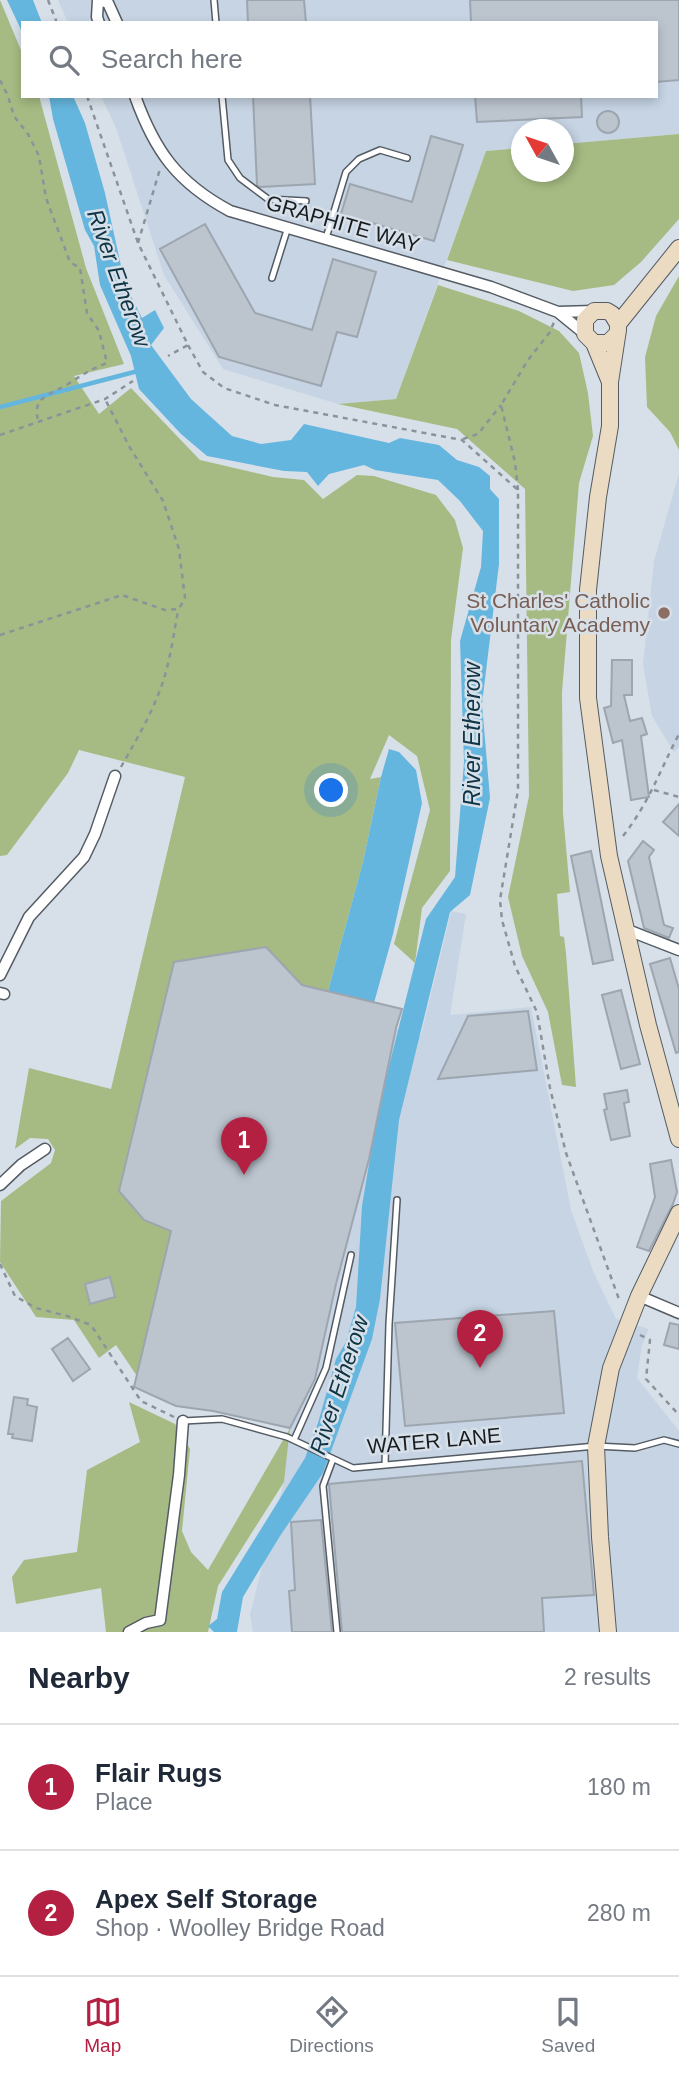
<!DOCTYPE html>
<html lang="en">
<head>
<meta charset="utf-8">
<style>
	:root { --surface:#fff; --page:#f2f2f3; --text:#1f2937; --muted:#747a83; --line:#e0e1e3; --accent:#b32042 }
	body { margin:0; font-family:Arial,sans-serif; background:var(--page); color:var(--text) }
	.compass { position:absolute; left:511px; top:119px; width:63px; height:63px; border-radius:50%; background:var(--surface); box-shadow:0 4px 10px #0003; rotate:310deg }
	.you { position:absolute; left:332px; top:791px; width:24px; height:24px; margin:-18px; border:5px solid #fff; border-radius:50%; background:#1a73e8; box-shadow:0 0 0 10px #1a73e833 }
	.badge { display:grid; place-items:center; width:46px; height:46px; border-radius:50%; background:var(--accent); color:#fff; font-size:23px; font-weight:700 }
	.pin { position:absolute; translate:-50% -58px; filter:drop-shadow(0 2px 4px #0008) }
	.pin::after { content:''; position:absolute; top:37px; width:24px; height:21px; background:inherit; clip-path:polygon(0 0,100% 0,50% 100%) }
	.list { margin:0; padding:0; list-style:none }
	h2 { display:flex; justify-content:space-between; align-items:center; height:91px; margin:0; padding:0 28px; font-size:30px }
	h2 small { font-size:23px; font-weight:400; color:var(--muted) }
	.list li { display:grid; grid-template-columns:46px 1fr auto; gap:21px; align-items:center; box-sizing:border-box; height:126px; padding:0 28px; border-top:2px solid var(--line) }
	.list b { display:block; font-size:26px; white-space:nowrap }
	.list p { margin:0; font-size:23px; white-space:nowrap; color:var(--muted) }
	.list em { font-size:23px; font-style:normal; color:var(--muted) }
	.icon { flex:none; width:38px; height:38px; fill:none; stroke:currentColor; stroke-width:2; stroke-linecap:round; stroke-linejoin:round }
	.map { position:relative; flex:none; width:679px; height:1632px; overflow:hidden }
	.search { position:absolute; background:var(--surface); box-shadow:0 4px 10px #0003; left:21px; right:21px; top:21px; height:77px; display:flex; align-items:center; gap:18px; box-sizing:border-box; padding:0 24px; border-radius:0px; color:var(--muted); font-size:26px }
	.sheet { height:343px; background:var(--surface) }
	nav { display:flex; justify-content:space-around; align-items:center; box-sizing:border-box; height:98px; border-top:2px solid var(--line); background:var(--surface); font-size:19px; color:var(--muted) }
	nav a { display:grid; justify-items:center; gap:4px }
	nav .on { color:var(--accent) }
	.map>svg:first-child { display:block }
	.built { fill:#c6d4e4 }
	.green { fill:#a6bb83 }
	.water { fill:#65b6de }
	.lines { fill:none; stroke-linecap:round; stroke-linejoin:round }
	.stream { stroke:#65b6de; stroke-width:4.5 }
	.building { fill:#bcc4ce; stroke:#9da5af; stroke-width:2 }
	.lane-casing { stroke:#545b63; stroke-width:8 }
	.street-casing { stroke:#545b63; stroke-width:13 }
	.secondary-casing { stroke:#545b63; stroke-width:18 }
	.path { stroke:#8c9299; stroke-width:2.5; stroke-dasharray:5 5; stroke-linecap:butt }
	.lane { stroke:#fff; stroke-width:5 }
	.street { stroke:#fff; stroke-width:10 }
	.secondary { stroke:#ebdbc2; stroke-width:16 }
	.education-dot { fill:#8d6e63; stroke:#d7e0e9; stroke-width:2.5 }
	.labels { text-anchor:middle; stroke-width:5; stroke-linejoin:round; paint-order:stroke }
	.street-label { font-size:21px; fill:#191c1f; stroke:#d7e0e9 }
	.education-label { font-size:21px; fill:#785e54; stroke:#d7e0e9; text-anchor:end }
	.water-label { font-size:23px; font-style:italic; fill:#0f3445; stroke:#d7e0e9 }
</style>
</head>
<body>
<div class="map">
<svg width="679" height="1632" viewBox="0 0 679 1632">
	<rect width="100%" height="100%" fill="#d7e0e9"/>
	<path class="built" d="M 58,0 L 679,0 L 679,134 L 564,144 L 564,130 L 522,130 L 521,148 L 486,151 L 396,399 L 338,404 L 223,369 L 164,275 L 116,128 L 101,96 L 656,96 L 656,23 L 68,23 Z
		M 679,473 L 679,747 L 674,752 L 652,716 L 643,664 L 654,561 Z
		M 451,911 L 466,914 L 450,1015 L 531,1007 L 571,1210 L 593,1271 L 616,1319 L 649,1329 L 642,1345 L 637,1378 L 679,1431 L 679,1632 L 253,1632 L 250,1614 L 284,1482 L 290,1428 L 213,1411 L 176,1406 L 134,1387 L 171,1231 L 302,985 L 402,1009 L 396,1028 L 421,1035 Z"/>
	<path class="green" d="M 0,0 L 23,55 L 23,96 L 39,96 L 86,268 L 124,364 L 74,376 L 99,414 L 131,388 L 200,460 L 273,477 L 304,480 L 323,499 L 357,475 L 374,476 L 436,495 L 455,520 L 463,548 L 451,640 L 450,871 L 422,908 L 415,963 L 394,944 L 430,810 L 417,756 L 389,735 L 370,779 L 381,777 L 363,862 L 328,991 L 321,1008 L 171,1231 L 137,1376 L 116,1345 L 99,1358 L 74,1320 L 36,1317 L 0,1262 L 1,1201 L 51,1163 L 55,1150 L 48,1139 L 30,1138 L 15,1149 L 29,1068 L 111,1089 L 185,777 L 79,750 L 68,773 L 7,855 L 0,856 Z
		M 679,134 L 679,219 L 641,262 L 614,285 L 573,291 L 447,260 L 486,151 L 521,148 L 522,172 L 564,172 L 564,144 Z
		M 679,276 L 679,450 L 670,432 L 647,407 L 645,357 L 656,316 Z
		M 438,285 L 519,311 L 559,331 L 579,353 L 588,393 L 593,436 L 579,483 L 562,692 L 563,813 L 570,892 L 557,894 L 560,936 L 564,937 L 566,953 L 576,1087 L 562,1085 L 548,1012 L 522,956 L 508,897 L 529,796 L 525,489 L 457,429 L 338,404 L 396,399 Z
		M 129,1402 L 175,1424 L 190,1449 L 182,1531 L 191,1552 L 208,1570 L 290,1428 L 284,1482 L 218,1586 L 208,1632 L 106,1632 L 101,1588 L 16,1604 L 12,1577 L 24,1560 L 77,1552 L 87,1470 L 140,1442 Z"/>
	<path class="water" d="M 7,0 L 33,0 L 42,23 L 23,23 L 23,34 Z
		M 49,96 L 73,96 L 85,123 L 105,193 L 125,284 L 142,318 L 155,310 L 164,328 L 151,345 L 191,399 L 232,436 L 261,444 L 291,440 L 304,424 L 389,443 L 400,438 L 439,445 L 457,460 L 479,467 L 490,476 L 490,489 L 499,499 L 499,564 L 482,704 L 490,798 L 470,895 L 450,912 L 399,1120 L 380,1299 L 372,1339 L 323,1473 L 280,1536 L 243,1597 L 237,1632 L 214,1632 L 208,1626 L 217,1619 L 222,1592 L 305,1458 L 318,1423 L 336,1359 L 346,1342 L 356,1307 L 362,1206 L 378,1110 L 426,919 L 455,877 L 464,762 L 460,641 L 481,567 L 483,531 L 460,501 L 438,480 L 375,470 L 364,465 L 329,474 L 318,486 L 307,472 L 284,471 L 207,456 L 181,434 L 139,389 L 131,356 L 100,285 L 94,246 L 85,230 L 53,119 Z
		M 389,749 L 399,752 L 416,770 L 422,803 L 393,934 L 374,1003 L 328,991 L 363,862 L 381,777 Z"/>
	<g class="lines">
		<path class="stream" d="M 0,407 L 138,371"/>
	</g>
	<path class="building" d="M 247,0 L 304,0 L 306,23 L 248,23 Z
		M 470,0 L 679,0 L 679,80 L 656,82 L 656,23 L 471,23 Z
		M 253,96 L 310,96 L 315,184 L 260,187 L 257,185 Z
		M 475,96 L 581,96 L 582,117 L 477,122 Z
		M597 122a11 11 0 1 1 22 0a11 11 0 1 1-22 0Z
		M 431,136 L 463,145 L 434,241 L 341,214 L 350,184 L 412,202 Z
		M 205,224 L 255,313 L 312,330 L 333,259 L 376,272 L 357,337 L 337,332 L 321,386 L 219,357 L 160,249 Z
		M 612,660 L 632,660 L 632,695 L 624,695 L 630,721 L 642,718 L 647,734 L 641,736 L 649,797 L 631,800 L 622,740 L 613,743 L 604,708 L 611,706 Z
		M 679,804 L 679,836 L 663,822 Z
		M 643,841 L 654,850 L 649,857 L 664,925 L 673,928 L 669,938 L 644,928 L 628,861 Z
		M 591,851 L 613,960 L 593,964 L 571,856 Z
		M 266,947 L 302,985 L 402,1009 L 396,1028 L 369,1159 L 336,1284 L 315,1379 L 290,1428 L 213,1411 L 176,1406 L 134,1387 L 171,1231 L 144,1220 L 119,1191 L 174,962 Z
		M 670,958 L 679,989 L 679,1052 L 676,1053 L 650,964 Z
		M 621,990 L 640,1064 L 621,1069 L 602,995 Z
		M 528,1011 L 537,1070 L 438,1079 L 468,1016 Z
		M 627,1090 L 629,1102 L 624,1103 L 630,1136 L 611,1140 L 604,1110 L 607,1109 L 604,1094 Z
		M 671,1160 L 677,1192 L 673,1204 L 649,1251 L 637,1247 L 655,1197 L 650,1164 Z
		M 110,1277 L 115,1297 L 90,1304 L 85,1284 Z
		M 554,1311 L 564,1413 L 405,1426 L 395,1323 Z
		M 670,1323 L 679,1325 L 679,1349 L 664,1345 Z
		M 68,1338 L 90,1369 L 73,1381 L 52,1349 Z
		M 14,1397 L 28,1399 L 27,1405 L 37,1407 L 32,1441 L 12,1438 L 13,1434 L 8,1434 Z
		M 582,1461 L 594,1595 L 542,1598 L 544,1632 L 342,1632 L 329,1484 Z
		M 321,1520 L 332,1632 L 292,1632 L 289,1591 L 295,1590 L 291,1522 Z"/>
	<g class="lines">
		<defs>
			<path id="lane" d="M 214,0 L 216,23
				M 222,96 L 228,160 L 240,178 L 268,199 L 306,201
				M 326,238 L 346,172 L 359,159 L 380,150 L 407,158
				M 272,278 L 288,227
				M 183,1421 L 222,1419 L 287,1437 L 353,1468 L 596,1446 L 635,1448 L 664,1440 L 679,1444
				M 294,1440 L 326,1368 L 351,1255
				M 333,1459 L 323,1486 L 337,1632
				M 385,1465 L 389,1324 L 397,1200"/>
			<path id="street" d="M 98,0 L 97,17 L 99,23
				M 100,0 L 108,3 L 117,23
				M 135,96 C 155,152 178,183 230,211 L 491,287 L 558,312 L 585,334
				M 558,312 L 594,311
				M 625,929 L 679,950
				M 0,975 L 29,917 L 84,857 L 95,834 L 115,776
				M 0,993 L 4,994
				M 0,1185 L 21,1165 L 45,1149
				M 639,1296 L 679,1313
				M 129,1632 L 146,1623 L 160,1620 L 179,1475 L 183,1421"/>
			<path id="secondary" d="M 618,324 L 679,248
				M 617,334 L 608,343 L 594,343 L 585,334 L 585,320 L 594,311 L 607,311 L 612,314 L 618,324 L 618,330 L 610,382 L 610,426 L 598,497 L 588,590 L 588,698 L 609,856 L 648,1025 L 679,1139
				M 594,343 L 610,382
				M 608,1632 L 600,1537 L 596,1446 L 611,1368 L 639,1296 L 679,1213"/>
		</defs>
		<use href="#lane" class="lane-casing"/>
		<use href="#street" class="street-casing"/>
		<use href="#secondary" class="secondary-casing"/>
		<path class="path" d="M 48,0 L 57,23
			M 0,80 L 8,96 L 14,116 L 28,134 L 39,156 L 46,198 L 70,262 L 80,268 L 87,313 L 99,331 L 107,363 C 91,369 82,375 68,384 C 50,395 30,397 39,423
			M 87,96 L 138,243 L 188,345 L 168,356
			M 138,243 L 160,169
			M 188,345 L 203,372 L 224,388 L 275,405 L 462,440 L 518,490 L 518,790 L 500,900 L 502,920 L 515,966 L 537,1012 L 550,1088 L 566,1153 L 620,1302
			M 0,435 L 105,399 L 133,381
			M 463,439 L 478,434 L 501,405
			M 518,490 L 515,462 L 501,405 L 528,360 L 550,332 L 554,322
			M 0,635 L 122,595 L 165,610 L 179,609 L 185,598 L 179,549 L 163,501 L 129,446 L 105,399
			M 121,767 C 135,742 150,717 160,690 C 170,664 173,637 178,611
			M 654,790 L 679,797
			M 623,836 C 649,803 660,770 679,734
			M 0,1264 L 15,1296 L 36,1308 L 67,1316 L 91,1325 L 141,1401 L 174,1417
			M 640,1335 L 650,1340 L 646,1379 L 679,1415"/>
		<use href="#lane" class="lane"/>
		<use href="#street" class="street"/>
		<use href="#secondary" class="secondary"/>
	</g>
	<circle class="education-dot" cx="664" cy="613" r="7"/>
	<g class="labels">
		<g class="street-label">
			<text transform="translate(343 224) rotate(16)" y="7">GRAPHITE WAY</text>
			<text transform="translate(434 1441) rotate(-5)" y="7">WATER LANE</text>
		</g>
		<g class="education-label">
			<text x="650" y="608">St Charles' Catholic<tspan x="650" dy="24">Voluntary Academy</tspan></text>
		</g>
		<g class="water-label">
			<text transform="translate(119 278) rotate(70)" y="8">River Etherow</text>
			<text transform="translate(472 734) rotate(-90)" y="8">River Etherow</text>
			<text transform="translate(339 1385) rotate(-72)" y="8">River Etherow</text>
		</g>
	</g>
</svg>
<svg class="compass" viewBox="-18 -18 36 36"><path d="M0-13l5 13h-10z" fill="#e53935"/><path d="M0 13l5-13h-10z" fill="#747a83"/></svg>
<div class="you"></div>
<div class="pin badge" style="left:244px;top:1175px">1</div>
<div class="pin badge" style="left:480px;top:1368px">2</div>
<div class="search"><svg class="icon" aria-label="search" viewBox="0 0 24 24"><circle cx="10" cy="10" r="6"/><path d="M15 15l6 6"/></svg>Search here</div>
</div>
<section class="sheet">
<h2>Nearby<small>2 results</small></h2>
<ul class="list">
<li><span class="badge">1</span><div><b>Flair Rugs</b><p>Place</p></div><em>180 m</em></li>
<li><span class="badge">2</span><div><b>Apex Self Storage</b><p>Shop · Woolley Bridge Road</p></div><em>280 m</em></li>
</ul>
</section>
<nav>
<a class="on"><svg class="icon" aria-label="map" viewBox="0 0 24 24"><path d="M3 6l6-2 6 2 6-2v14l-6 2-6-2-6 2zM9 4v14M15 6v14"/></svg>Map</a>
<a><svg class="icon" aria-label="directions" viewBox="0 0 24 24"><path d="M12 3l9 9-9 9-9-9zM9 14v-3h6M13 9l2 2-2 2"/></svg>Directions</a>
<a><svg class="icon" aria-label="saved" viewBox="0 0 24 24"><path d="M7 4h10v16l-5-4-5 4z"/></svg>Saved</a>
</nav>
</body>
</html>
